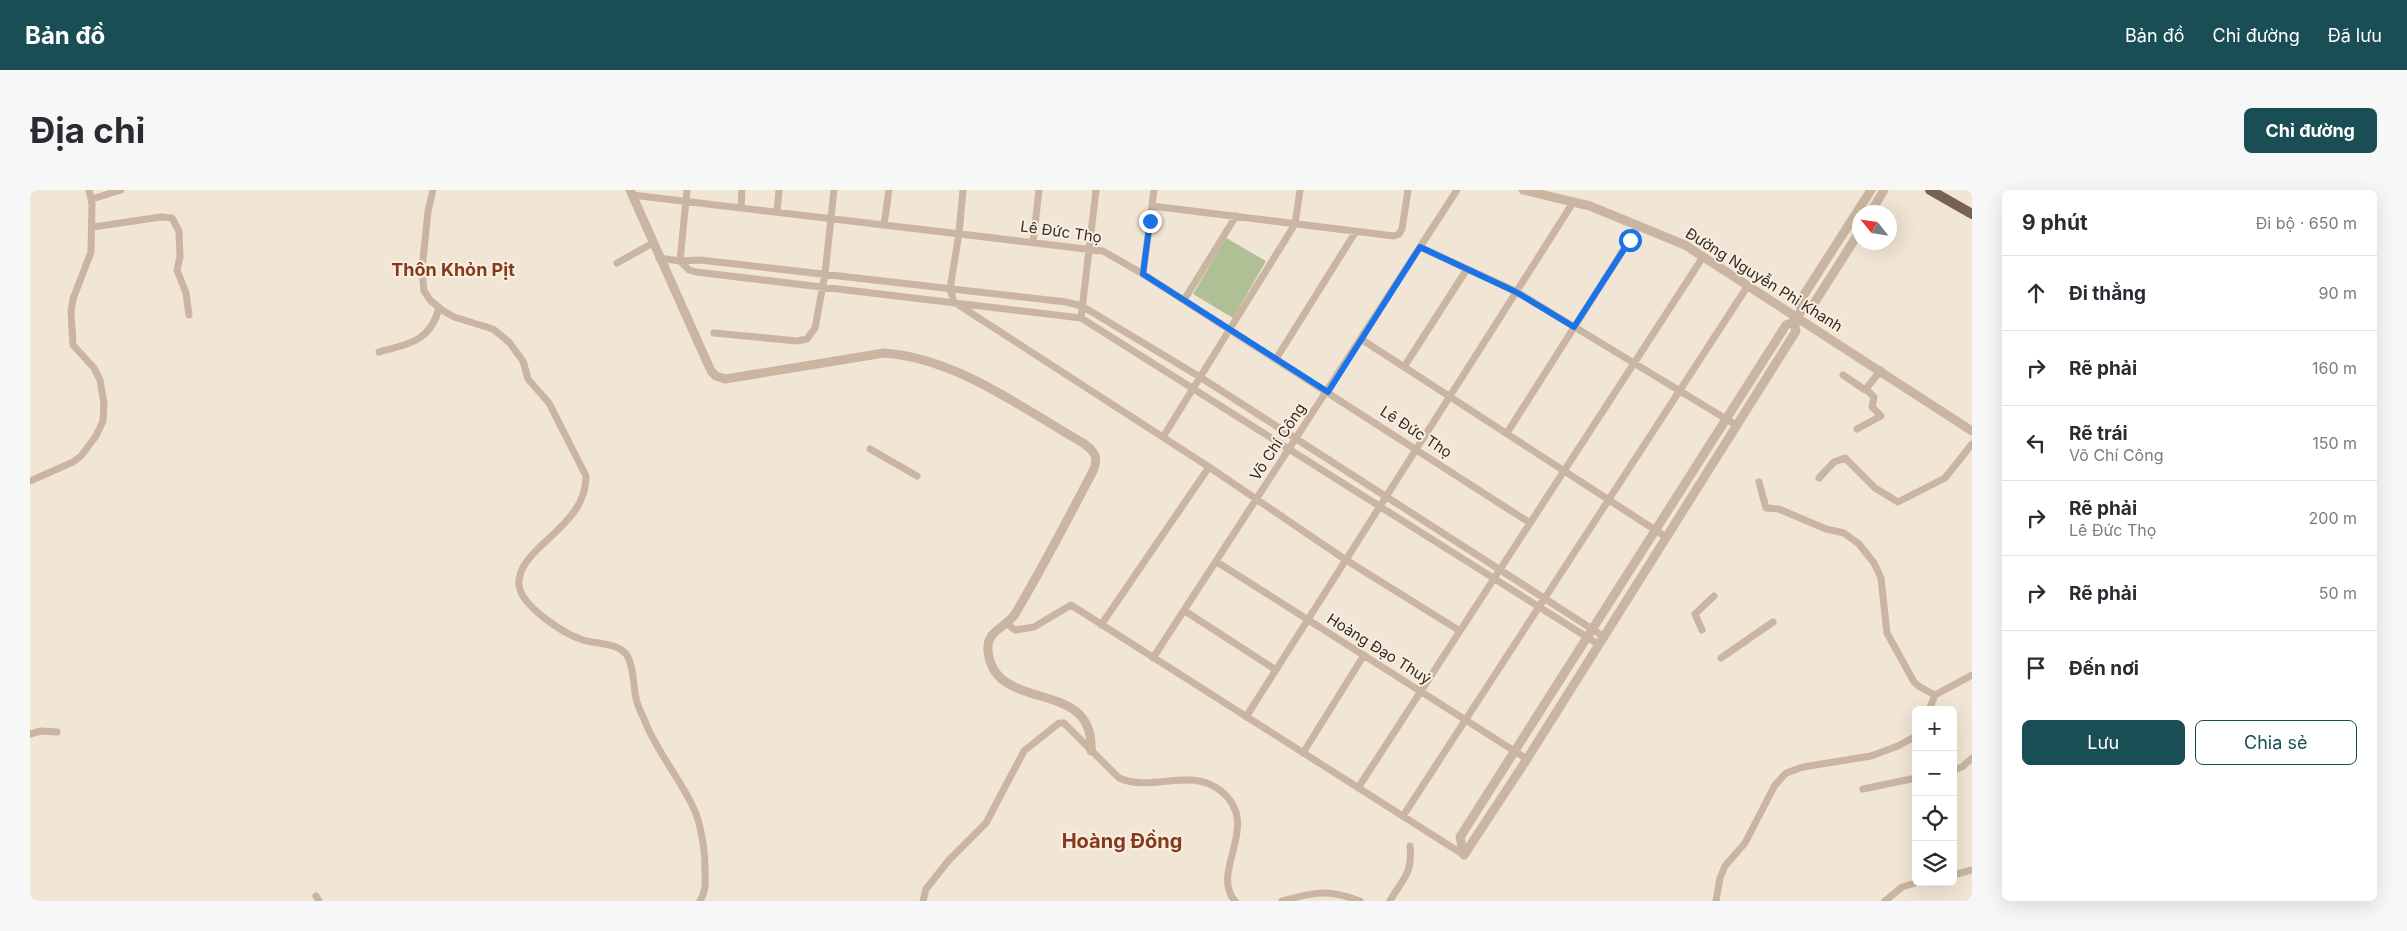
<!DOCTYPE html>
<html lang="vi">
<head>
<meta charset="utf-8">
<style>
	:root { --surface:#fff; --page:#f7f7f7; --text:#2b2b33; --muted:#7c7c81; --line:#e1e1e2; --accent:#194e55 }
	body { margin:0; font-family:Inter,sans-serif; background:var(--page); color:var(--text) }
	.controls { position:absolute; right:15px; bottom:15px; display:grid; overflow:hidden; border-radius:8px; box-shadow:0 5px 20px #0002 }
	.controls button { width:45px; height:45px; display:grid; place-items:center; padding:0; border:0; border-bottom:1px solid var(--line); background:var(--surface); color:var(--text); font:25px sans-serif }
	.compass { position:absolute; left:1822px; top:15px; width:45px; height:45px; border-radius:50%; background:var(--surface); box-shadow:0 5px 20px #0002; rotate:300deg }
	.stop { position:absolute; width:15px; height:15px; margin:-11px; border:4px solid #1a73e8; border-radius:50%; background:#fff }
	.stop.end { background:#1a73e8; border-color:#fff; box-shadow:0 1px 5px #0008 }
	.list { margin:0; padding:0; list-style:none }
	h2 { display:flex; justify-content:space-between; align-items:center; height:65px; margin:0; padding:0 20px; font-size:21px }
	h2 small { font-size:16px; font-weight:400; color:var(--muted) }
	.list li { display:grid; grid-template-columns:32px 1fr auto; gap:15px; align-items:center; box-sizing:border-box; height:75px; padding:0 20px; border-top:1px solid var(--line) }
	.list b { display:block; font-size:19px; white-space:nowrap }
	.list p { margin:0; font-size:16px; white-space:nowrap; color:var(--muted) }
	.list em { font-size:16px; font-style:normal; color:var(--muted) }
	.actions { display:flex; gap:10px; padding:15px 20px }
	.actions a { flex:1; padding:11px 0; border:1px solid var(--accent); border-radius:8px; text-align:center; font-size:18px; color:var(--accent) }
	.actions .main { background:var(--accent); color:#fff }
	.icon { flex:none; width:28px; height:28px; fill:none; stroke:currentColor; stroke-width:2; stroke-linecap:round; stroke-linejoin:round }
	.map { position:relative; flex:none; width:1942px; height:711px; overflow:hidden; border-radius:8px }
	header { display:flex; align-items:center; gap:30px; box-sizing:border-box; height:70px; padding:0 25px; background:var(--accent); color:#fff }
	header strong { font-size:24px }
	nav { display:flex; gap:28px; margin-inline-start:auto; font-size:18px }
	.intro { display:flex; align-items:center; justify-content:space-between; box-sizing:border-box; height:120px; padding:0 30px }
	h1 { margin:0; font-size:35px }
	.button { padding:12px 22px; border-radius:8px; background:var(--accent); color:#fff; font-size:18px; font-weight:700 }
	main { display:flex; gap:30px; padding:0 30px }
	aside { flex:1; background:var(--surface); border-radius:8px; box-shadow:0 5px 20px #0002 }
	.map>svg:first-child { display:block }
	.garden { fill:#afc095 }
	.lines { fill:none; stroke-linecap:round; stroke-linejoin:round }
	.minor { stroke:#c9b5a1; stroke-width:7 }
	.tertiary { stroke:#c9b5a1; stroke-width:9 }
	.primary { stroke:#766154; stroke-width:10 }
	.route { stroke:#1a73e8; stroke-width:6 }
	.labels { text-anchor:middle; stroke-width:4; stroke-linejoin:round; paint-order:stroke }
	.street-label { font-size:15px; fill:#332924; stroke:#f9efe1 }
	.quarter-label { font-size:18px; font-weight:bold; fill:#843a1b; stroke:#f9efe1 }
	.district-label { font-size:20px; font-weight:bold; fill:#843a1b; stroke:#f9efe1 }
</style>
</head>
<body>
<header>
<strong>Bản đồ</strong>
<nav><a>Bản đồ</a><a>Chỉ đường</a><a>Đã lưu</a></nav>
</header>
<div class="intro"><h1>Địa chỉ</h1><a class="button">Chỉ đường</a></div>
<main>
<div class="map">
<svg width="1942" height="711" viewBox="0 0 1942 711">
	<rect width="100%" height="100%" fill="#f1e5d5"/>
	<path class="garden" d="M 1196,48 L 1236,71 L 1203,128 L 1163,104 Z"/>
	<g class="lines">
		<path class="minor" d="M 403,0 L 398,21 L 392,80 L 394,101 L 400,110 L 412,120 L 424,127 L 463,139 L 479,152 L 493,171 L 498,189 L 519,213 L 556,286 C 557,338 486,357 489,395 C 491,416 534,444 553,450 C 566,454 587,453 596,464 C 604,475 603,495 606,508 C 607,515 611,522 614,529 C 626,561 650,588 664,619 C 671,634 675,661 675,678 C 675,691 677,699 670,711
			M 933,0 L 929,43 L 920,99 L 924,112 L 1179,277 L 1316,370 L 1430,441
			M 602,3 L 602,5 L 1073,61 L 1113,84 L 1500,333
			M 62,9 L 91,0
			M 1122,16 L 1364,46 L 1369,44 L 1372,39 L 1378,0
			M 711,18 L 712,0
			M 747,22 L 749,0
			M 854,35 L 859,0
			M 63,37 L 131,27 L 142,28 L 149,41 L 150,67 L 147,80 L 156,103 L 159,125
			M 1003,52 L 1009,0
			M 1390,57 L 1487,102 L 1706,235
			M 629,68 L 650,71 L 670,70 L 1036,112 L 1052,116 L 1170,187 L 1573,446
			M 650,71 L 659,80 L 666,82 L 1051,128 L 1568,454
			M 650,71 L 657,0
			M 587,73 L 623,53
			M 1113,84 L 1124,0
			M 1154,110 L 1206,26
			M 1051,128 L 1066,0
			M 684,143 L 767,151 L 777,149 L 785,138 L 795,84 L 804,0
			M 1331,149 L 1636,347
			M 349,162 C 378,154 400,152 409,118
			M 1246,169 L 1326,41
			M 1374,177 L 1437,79
			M 1813,185 L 1835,200 L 1851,180
			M 1827,239 L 1851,226 L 1842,217 L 1844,207 L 1837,200
			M 1477,243 L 1609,35
			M 1133,247 L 1265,34 L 1270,0
			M 840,259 L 887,286
			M 1789,288 L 1804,272 L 1815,268 L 1845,298 L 1868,312 L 1915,288 L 1942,254
			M 0,291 L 43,272 L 51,266 L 66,246 L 73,231 L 74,214 L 70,190 L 64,178 L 43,155 L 41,122 L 43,109 L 61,62 L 62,14 L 59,0
			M 1729,292 L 1736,318 L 1749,319 L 1796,339 L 1814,343 L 1829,354 L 1844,373 L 1851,388 L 1857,443 L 1884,492 L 1890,497 L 1905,505
			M 1187,372 L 1497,569
			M 1155,421 L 1246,480
			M 976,433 L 985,440 L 1004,437 L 1041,415 L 1434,665
			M 1071,435 L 1179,277
			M 1672,440 L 1665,424 L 1684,406
			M 1123,468 L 1427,0
			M 1691,468 L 1743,432
			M 1899,520 L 1905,505 L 1942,485
			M 1216,527 L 1544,11
			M 0,544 L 11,541 L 27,542
			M 1273,563 L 1334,465
			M 1923,580 L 1932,577 L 1942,568
			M 1328,598 L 1673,67
			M 1833,599 L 1886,588
			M 1373,626 L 1717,97
			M 1923,685 L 1942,680
			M 286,706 L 289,711
			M 893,711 L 896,699 L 919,670 L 956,633 L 994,561 L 1029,533 L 1034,533 L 1089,588 C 1123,603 1160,576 1191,601 C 1233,635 1179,681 1205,711
			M 1252,711 C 1284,702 1297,699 1330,711
			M 1360,711 C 1372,689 1383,685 1380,656
			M 1686,711 L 1690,688 L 1695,676 L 1715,653 L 1745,595 L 1756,583 L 1773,577 L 1841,566 L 1868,556 L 1886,546
			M 1855,711 L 1872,697 L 1889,692"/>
		<path class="tertiary" d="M 600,0 L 681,181 L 686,186 L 695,189 L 854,163 C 926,168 992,218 1053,253 C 1065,261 1069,268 1063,281 C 1038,329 1013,377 985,424 C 976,438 956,440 958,461 C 964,525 1065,486 1061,561
			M 1493,0 L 1560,16 L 1655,55 L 1942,241
			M 1841,22 L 1854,0
			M 1771,121 L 1781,118 L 1830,41
			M 1434,665 L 1430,647 L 1756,135 L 1764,132 L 1771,121 L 1770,111 L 1841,0
			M 1434,665 L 1497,569 L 1766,141 L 1764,132"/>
		<path class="primary" d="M 1900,0 L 1942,24"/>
	</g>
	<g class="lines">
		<path class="route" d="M 1120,31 L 1113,84 L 1298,202 L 1390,57 L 1486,102 L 1544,137 L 1600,50"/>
	</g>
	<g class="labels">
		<g class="street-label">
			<text transform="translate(1031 42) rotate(8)" y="5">Lê Đức Thọ</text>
			<text transform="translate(1734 90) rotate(32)" y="5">Đường Nguyễn Phi Khanh</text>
			<text transform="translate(1386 242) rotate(33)" y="5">Lê Đức Thọ</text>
			<text transform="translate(1248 252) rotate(-57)" y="5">Võ Chí Công</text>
			<text transform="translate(1349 459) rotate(32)" y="5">Hoàng Đạo Thuý</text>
		</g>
		<g class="quarter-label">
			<text x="423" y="86">Thôn Khỏn Pịt</text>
		</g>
		<g class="district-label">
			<text x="1092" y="658">Hoàng Đồng</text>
		</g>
	</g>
</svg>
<div class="controls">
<button>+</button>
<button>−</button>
<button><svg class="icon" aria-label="locate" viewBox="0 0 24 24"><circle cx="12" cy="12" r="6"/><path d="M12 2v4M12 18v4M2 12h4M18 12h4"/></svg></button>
<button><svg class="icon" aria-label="layers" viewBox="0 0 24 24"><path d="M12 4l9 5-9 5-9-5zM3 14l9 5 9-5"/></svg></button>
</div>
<svg class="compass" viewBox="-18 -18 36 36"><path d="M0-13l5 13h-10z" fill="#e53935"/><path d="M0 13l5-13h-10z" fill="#7c7c81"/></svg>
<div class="stop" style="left:1600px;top:50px"></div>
<div class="stop end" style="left:1120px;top:31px"></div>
</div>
<aside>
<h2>9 phút<small>Đi bộ · 650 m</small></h2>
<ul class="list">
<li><svg class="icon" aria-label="ahead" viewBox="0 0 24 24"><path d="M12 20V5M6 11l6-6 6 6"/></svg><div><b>Đi thẳng</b></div><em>90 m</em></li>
<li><svg class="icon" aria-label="right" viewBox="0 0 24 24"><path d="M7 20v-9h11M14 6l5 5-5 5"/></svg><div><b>Rẽ phải</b></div><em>160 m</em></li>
<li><svg class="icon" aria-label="left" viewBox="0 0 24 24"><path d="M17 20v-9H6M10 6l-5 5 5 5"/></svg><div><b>Rẽ trái</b><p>Võ Chí Công</p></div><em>150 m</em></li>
<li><svg class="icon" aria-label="right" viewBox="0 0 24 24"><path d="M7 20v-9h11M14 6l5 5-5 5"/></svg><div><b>Rẽ phải</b><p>Lê Đức Thọ</p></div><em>200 m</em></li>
<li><svg class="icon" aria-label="right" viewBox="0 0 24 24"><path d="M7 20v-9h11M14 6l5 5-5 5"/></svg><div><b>Rẽ phải</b></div><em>50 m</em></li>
<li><svg class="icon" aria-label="arrive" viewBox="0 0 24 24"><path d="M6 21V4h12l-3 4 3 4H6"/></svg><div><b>Đến nơi</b></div></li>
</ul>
<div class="actions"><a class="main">Lưu</a><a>Chia sẻ</a></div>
</aside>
</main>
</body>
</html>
